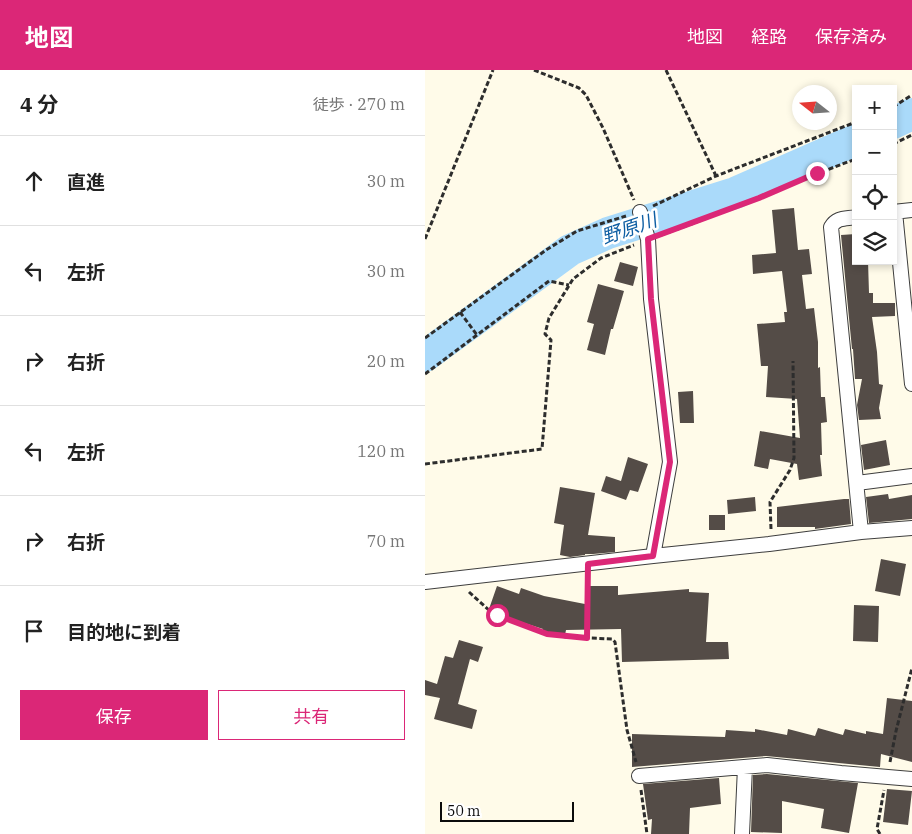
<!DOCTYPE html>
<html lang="ja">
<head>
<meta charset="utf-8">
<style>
	:root { --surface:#fff; --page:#f6f6f6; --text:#222; --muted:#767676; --line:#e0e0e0; --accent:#db2777 }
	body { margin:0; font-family:"IBM Plex Serif","Noto Sans JP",serif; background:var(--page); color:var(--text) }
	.controls { position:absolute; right:15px; top:15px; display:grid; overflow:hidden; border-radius:0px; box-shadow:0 2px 8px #0003 }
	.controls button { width:45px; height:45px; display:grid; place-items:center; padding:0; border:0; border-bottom:1px solid var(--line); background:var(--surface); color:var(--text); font:25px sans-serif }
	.compass { position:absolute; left:367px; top:15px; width:45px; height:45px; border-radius:50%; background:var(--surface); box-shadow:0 2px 8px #0003; rotate:287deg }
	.scale { position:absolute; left:15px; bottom:12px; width:134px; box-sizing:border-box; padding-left:5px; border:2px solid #0b0b0b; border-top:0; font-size:14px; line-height:18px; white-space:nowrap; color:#0b0b0b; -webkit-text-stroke:4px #fff; paint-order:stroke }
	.stop { position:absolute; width:15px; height:15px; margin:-11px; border:4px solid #db2777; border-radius:50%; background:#fff }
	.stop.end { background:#db2777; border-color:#fff; box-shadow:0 1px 5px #0008 }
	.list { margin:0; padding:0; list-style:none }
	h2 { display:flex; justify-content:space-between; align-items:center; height:65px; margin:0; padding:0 20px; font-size:21px }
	h2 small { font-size:16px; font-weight:400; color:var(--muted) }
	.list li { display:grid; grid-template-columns:32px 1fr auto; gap:15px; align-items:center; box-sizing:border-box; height:90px; padding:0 20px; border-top:1px solid var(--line) }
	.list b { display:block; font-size:19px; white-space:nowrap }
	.list em { font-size:16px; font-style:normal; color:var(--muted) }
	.actions { display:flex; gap:10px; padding:15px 20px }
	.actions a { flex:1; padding:11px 0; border:1px solid var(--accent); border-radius:0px; text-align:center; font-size:18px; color:var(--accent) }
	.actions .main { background:var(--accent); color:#fff }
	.icon { flex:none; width:28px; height:28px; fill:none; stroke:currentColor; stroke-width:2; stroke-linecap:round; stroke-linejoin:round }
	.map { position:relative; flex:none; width:487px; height:764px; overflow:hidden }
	header { display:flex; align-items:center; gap:30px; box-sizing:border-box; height:70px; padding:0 25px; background:var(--accent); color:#fff }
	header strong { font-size:24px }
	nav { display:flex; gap:28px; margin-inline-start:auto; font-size:18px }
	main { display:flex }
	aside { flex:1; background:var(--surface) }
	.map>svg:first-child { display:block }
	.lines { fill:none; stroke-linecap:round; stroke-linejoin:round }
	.river { stroke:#aadafa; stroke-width:32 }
	.building { fill:#544c47 }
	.street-casing { stroke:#3e3e3e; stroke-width:16 }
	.path { stroke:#2d2d2d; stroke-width:3; stroke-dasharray:5 2.5; stroke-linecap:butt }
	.street { stroke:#fff; stroke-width:14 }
	.route { stroke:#db2777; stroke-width:6 }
	.labels { text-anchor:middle; stroke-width:5; stroke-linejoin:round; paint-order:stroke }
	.water-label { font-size:19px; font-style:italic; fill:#0e5ea3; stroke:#fff }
</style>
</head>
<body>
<header>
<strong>地図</strong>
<nav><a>地図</a><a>経路</a><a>保存済み</a></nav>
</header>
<main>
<aside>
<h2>4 分<small>徒歩 · 270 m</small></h2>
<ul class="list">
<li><svg class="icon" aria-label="ahead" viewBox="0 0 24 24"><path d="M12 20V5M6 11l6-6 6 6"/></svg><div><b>直進</b></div><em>30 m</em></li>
<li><svg class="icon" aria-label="left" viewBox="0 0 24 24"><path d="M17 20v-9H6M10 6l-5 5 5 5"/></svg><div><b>左折</b></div><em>30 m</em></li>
<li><svg class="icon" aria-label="right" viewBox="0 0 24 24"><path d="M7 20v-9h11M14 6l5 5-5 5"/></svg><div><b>右折</b></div><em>20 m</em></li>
<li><svg class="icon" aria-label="left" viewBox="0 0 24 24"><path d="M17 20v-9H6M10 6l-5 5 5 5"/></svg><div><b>左折</b></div><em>120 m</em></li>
<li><svg class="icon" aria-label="right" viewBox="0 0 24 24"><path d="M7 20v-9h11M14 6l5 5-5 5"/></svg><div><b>右折</b></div><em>70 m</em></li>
<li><svg class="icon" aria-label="arrive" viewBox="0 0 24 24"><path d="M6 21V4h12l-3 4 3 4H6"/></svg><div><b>目的地に到着</b></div></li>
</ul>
<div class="actions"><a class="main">保存</a><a>共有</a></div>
</aside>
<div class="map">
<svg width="487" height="764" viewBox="0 0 487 764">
	<rect width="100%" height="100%" fill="#fffbe9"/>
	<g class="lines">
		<path class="river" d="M 468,53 L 487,44
			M 0,286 L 145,180 L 183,163 L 310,123 L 431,70"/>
	</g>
	<path class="building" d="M 369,138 L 373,180 L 384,179 L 387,204 L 377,205 L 381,239 L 389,238 L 393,272 L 393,298 L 395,297 L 396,327 L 400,327 L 402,352 L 396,353 L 397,385 L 395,385 L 397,406 L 374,410 L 372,394 L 345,389 L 343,399 L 329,396 L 335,361 L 375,368 L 372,329 L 341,327 L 343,296 L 336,296 L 332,254 L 360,252 L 359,242 L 362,242 L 357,201 L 328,204 L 327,185 L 351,183 L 347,140 Z
		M 431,164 L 431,191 L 443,191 L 444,223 L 448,223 L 448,233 L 470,233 L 470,246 L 447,247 L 452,282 L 454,314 L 458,315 L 454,338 L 456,349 L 434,350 L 432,335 L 437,309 L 430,309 L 428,279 L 427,279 L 416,165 Z
		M 195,192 L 213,197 L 208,216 L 189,211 Z
		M 173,214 L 199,221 L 188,259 L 186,259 L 180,285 L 162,280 L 169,254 L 162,252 Z
		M 268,321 L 269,353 L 255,353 L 253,322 Z
		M 461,370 L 465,395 L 439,400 L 436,375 Z
		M 203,387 L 223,394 L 213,422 L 205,420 L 201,430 L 176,421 L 181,406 L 196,411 Z
		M 135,417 L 170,423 L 163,465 L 190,467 L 190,482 L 168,484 L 160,484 L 160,485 L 145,487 L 135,485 L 139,455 L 129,453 Z
		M 463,424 L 464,429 L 487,425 L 487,449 L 444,453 L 441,427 Z
		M 330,427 L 331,441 L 303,444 L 302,430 Z
		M 419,429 L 424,429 L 426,454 L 390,459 L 390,457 L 352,457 L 352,437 Z
		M 284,445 L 300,445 L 300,460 L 284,460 Z
		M 456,489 L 481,494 L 475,526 L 450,521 Z
		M 72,516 L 94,524 L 96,518 L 119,526 L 165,535 L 164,516 L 193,516 L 193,525 L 264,519 L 264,522 L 284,523 L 281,572 L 303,572 L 304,589 L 197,592 L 196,559 L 141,560 L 140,565 L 117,561 L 118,559 L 68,543 L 69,541 L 64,539 Z
		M 429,535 L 454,536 L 453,572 L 428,571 Z
		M 34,570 L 58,577 L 53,592 L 45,589 L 33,634 L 52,640 L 47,659 L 9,649 L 15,628 L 0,625 L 0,610 L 12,614 L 20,586 L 28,588 Z
		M 462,628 L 487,631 L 487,692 L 456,684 L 455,697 L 341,686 L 207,697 L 207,664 L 300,667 L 301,660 L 330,662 L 330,659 L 362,665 L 363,659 L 390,666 L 393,658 L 418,665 L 420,659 L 441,664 L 441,661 L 458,664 Z
		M 342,704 L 433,713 L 424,763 L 396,758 L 399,739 L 357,731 L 357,763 L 326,762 L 328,705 Z
		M 294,708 L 296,734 L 265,738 L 264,764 L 226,764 L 227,749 L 223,750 L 218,714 Z
		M 462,719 L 487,721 L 483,755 L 458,752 Z"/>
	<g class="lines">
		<defs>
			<path id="street" d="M 215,142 L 223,169 L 226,229 L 245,392 L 228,486
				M 468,142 L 487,140
				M 470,142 L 487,314
				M 431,147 C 420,149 412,147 406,157 L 436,462
				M 432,413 L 487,406
				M 0,512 L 228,486 L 344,474 L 436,462 L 487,458
				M 214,706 L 342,695 L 416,703 L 487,709
				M 317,764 L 320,697"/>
		</defs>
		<use href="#street" class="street-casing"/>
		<path class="path" d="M 109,0 L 154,18 L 161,25 L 178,58 L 209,130
			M 241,0 L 291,106
			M 468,37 L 487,25
			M 468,74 L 487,65
			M 228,136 L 291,106 L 431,52
			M 236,165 C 302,142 365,113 431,89
			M 0,169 L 68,0
			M 35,242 L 52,265
			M 0,268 L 121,180 L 152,161 L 201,146
			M 0,304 L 124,211 L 144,215
			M 0,394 L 117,379 L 126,270 L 120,264 L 124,248 L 148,209 L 176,188 L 209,175
			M 346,459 L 345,432 L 365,400 L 369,388 L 368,291
			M 44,522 L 66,542 L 72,545 L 122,564 L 141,567 L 187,569 L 190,572 L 202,660 L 211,692
			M 162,568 L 163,508
			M 465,692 L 471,661 L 487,598
			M 216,720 L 222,764
			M 455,764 L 452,759 L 459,720"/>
		<use href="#street" class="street"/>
	</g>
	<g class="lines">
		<path class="route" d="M 72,545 L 122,564 L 162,568 L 163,494 L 228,486 L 245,392 L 226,229 L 223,169 L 334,128 L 392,103"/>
	</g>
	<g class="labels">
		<g class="water-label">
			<text transform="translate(204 158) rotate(-19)" y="7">野原川</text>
		</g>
	</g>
</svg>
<div class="controls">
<button>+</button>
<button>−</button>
<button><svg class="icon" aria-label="locate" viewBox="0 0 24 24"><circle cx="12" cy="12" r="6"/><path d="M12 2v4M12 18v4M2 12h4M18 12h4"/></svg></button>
<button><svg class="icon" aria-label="layers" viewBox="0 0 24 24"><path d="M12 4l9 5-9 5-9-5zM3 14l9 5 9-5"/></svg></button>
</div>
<svg class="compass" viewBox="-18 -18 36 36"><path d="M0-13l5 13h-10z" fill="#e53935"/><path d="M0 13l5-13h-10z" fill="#767676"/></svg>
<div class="scale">50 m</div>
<div class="stop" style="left:72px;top:545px"></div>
<div class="stop end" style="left:392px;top:103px"></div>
</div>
</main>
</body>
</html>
